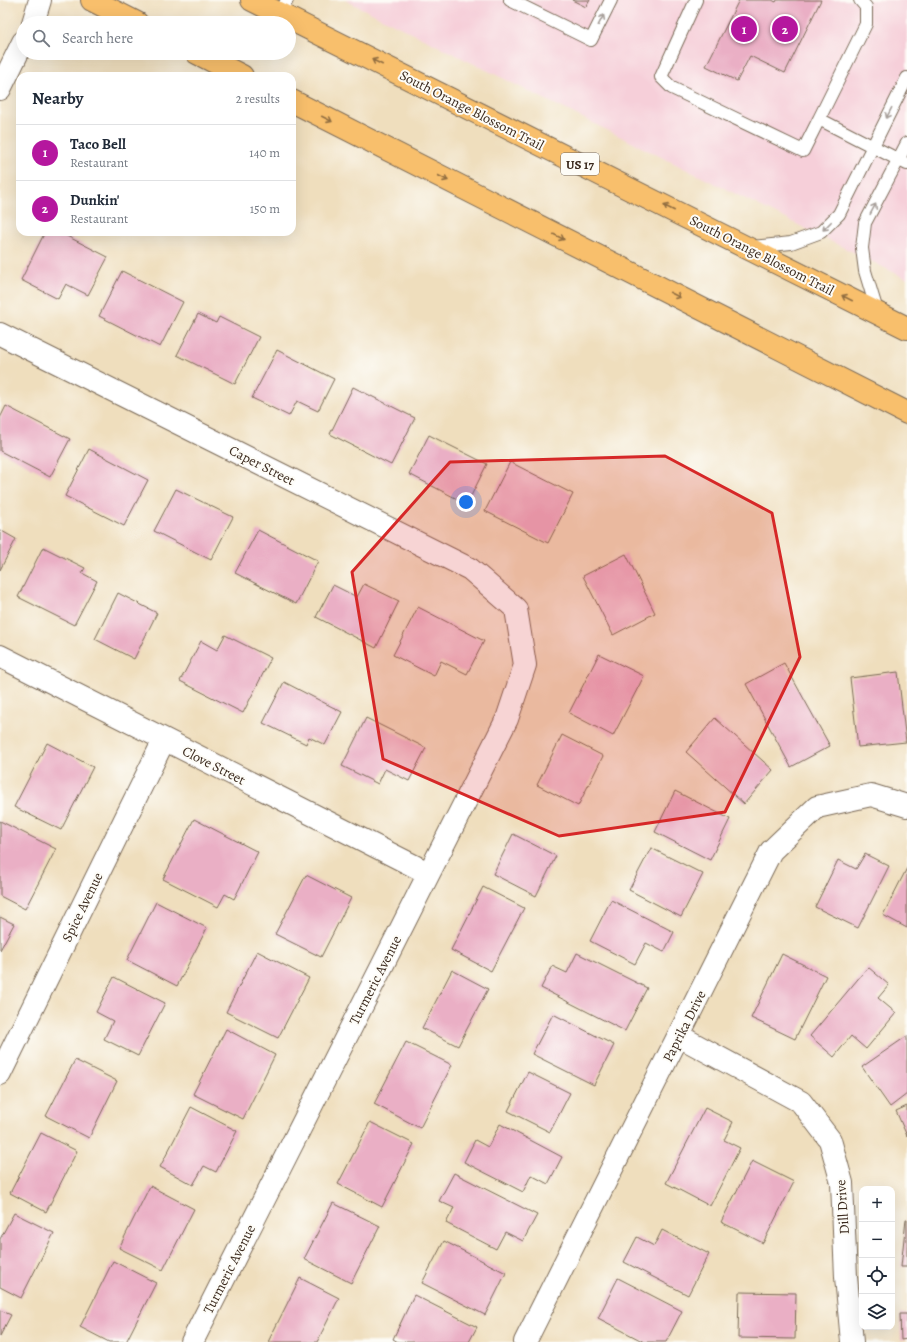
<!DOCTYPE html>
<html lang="en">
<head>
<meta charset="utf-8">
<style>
	:root { --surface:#fff; --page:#f2f2f3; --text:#1f2937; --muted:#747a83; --line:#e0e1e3; --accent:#b5179e }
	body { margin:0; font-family:Alegreya,serif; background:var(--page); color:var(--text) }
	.controls { position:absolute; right:12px; bottom:12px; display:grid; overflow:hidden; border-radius:8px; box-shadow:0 4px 16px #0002 }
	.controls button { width:36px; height:36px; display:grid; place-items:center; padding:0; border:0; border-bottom:1px solid var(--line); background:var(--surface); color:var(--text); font:20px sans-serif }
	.you { position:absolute; left:466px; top:502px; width:14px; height:14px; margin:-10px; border:3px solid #fff; border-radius:50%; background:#1a73e8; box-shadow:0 0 0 6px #1a73e833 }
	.badge { display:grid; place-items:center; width:26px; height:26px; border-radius:50%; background:var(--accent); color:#fff; font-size:13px; font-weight:700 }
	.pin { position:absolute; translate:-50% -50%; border:2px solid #fff; box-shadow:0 1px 4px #0006 }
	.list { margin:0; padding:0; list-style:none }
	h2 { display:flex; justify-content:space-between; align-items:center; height:52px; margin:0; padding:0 16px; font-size:17px }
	h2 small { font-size:13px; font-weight:400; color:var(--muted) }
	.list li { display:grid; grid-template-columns:26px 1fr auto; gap:12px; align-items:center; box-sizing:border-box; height:56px; padding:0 16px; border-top:1px solid var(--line) }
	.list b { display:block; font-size:15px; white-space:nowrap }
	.list p { margin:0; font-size:13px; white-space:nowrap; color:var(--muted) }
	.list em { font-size:13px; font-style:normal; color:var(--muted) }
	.icon { flex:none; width:22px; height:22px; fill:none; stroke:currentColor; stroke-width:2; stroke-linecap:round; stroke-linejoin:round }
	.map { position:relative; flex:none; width:907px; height:1342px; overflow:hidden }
	.search { position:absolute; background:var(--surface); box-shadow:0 4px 16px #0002; left:16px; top:16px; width:280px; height:44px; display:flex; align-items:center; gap:10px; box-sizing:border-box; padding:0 14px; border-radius:22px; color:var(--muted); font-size:15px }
	.panel { position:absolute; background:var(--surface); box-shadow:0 4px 16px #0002; left:16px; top:72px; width:280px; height:164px; border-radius:12px }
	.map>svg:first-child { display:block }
	.built { fill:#f6cfd9 }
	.building { fill:#eaafc5 }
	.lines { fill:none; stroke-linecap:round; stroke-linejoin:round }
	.service-casing { stroke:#7a6956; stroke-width:14 }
	.minor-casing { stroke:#7a6956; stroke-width:24 }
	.tertiary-casing { stroke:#7a6956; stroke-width:24 }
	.primary-casing { stroke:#7a6956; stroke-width:24 }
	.service { stroke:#fff; stroke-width:12 }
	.minor { stroke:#fff; stroke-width:22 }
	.tertiary { stroke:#fff; stroke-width:22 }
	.primary { stroke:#f8bf6c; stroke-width:22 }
	.oneway { stroke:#a79f9a }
	.oneway2 { stroke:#906d41 }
	.marked { fill:#d62828; fill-opacity:0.2; stroke:#d62828; stroke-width:3; stroke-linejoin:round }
	.labels { text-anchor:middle; stroke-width:4; stroke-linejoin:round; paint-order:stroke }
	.shield { fill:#fdfcf7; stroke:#75695f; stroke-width:1 }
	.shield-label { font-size:13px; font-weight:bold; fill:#3b2a1e }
	.street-label { font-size:14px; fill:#3b2a1e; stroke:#fdfcf7 }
</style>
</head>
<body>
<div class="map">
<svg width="907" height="1342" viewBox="0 0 907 1342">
	<rect width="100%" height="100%" fill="#fdfcf7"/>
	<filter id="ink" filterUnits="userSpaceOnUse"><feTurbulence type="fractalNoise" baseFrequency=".025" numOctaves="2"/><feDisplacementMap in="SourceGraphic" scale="8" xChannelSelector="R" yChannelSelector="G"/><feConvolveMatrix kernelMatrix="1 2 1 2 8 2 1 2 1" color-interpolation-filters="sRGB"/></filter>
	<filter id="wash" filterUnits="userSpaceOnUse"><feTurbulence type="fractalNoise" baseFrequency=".012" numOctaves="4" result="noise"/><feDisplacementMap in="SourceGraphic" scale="16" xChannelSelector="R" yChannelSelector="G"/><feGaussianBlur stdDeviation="0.9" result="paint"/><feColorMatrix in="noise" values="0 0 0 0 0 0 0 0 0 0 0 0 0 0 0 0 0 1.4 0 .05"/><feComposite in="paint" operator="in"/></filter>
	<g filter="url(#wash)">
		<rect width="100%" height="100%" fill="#efdebd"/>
		<path class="built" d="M 345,0 L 907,0 L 907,279 Z"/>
		<g id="blocks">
			<path class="building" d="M 572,0 L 590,0 L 586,7 Z
				M 739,0 L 772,0 L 776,2 L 777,0 L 821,0 L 785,73 L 750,56 L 737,81 L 706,66 Z
				M 45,232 L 59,232 L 108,257 L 88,295 L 66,284 L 58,299 L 21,280 Z
				M 122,271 L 183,302 L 160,347 L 99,316 Z
				M 198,314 L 216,323 L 219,317 L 259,337 L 235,384 L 177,355 Z
				M 277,350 L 334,379 L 318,411 L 297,401 L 289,416 L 252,398 Z
				M 353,387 L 415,418 L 391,465 L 330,434 Z
				M 6,406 L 70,439 L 50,477 L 0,451 L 0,418 Z
				M 429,435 L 487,464 L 467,504 L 409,474 Z
				M 89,449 L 148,480 L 124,526 L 65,496 Z
				M 510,462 L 573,494 L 548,543 L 485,511 Z
				M 176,489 L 233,517 L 211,560 L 154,531 Z
				M 0,530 L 16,539 L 0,570 Z
				M 258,530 L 318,561 L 296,604 L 235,573 Z
				M 43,547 L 85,568 L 82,573 L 97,581 L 74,625 L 18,597 Z
				M 626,554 L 655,613 L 613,635 L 583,576 Z
				M 364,584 L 399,601 L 376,648 L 316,617 L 333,585 L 357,597 Z
				M 118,593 L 157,613 L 134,659 L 95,639 Z
				M 418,607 L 484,641 L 467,674 L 441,661 L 434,676 L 393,655 Z
				M 225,635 L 271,658 L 243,713 L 180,681 L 201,641 L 217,650 Z
				M 599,654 L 644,676 L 613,736 L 569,713 Z
				M 784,663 L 830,746 L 791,767 L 746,684 Z
				M 898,672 L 906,742 L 858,747 L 850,678 Z
				M 284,682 L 342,712 L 325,745 L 309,737 L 306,744 L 263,723 Z
				M 366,718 L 426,748 L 409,781 L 385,769 L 378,784 L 342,766 Z
				M 715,718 L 773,770 L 744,804 L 686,752 Z
				M 562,735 L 603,756 L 578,806 L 537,785 Z
				M 47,743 L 93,767 L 61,830 L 14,807 Z
				M 675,791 L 730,819 L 710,860 L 655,832 Z
				M 194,819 L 258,852 L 234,899 L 225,894 L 218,907 L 163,879 Z
				M 0,821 L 56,849 L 25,909 L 0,896 Z
				M 513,834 L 556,856 L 536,896 L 493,874 Z
				M 651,848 L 703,874 L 681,917 L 629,890 Z
				M 865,854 L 889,866 L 858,928 L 815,907 L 838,860 L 856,869 Z
				M 907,868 L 907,928 L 883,915 Z
				M 306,875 L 351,898 L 321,957 L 275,934 Z
				M 483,887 L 524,908 L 491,971 L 451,950 Z
				M 611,900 L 674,932 L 664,952 L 646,943 L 635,964 L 590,941 Z
				M 156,902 L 207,928 L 177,986 L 127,960 Z
				M 0,917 L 14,924 L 0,950 Z
				M 257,951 L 309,978 L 278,1038 L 226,1012 Z
				M 577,953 L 647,988 L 625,1031 L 541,988 L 552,966 L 567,973 Z
				M 782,954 L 826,976 L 795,1039 L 751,1018 Z
				M 868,967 L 889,985 L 878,998 L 896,1013 L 866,1049 L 851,1036 L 834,1057 L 810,1036 Z
				M 452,970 L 488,989 L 458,1046 L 422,1028 Z
				M 114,977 L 165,1003 L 138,1056 L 104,1039 L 113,1021 L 96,1012 Z
				M 553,1014 L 614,1045 L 594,1085 L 532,1054 Z
				M 226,1029 L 275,1055 L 243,1119 L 193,1094 Z
				M 907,1036 L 907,1094 L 890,1107 L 862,1067 Z
				M 406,1042 L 452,1065 L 420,1128 L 374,1104 Z
				M 75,1060 L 117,1081 L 89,1138 L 46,1116 Z
				M 528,1072 L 570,1093 L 550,1132 L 508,1111 Z
				M 907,1106 L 907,1136 L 896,1111 Z
				M 191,1107 L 237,1131 L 216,1172 L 204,1166 L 193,1185 L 160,1167 Z
				M 705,1108 L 733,1122 L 724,1140 L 740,1148 L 710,1206 L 666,1183 Z
				M 370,1122 L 414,1144 L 382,1207 L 338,1184 Z
				M 500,1124 L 562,1157 L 548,1184 L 531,1175 L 523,1192 L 464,1162 L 475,1140 L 488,1147 Z
				M 41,1133 L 77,1151 L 46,1212 L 10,1193 Z
				M 752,1161 L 794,1182 L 763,1243 L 721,1222 Z
				M 454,1173 L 537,1215 L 523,1241 L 505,1232 L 496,1249 L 446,1223 L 454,1208 L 439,1201 Z
				M 150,1186 L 194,1209 L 163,1270 L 119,1248 Z
				M 333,1203 L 380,1226 L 351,1283 L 304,1259 Z
				M 14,1213 L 54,1233 L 21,1298 L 0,1287 L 0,1239 Z
				M 906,1219 L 907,1219 L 907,1267 L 901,1267 Z
				M 662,1230 L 709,1254 L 688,1295 L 624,1262 L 637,1237 L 654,1246 Z
				M 444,1241 L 506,1273 L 485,1315 L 422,1283 Z
				M 113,1261 L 156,1283 L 126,1342 L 109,1342 L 80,1327 Z
				M 300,1278 L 339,1298 L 317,1342 L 268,1342 Z
				M 618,1278 L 682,1311 L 666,1342 L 644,1342 L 598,1318 Z
				M 739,1292 L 796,1293 L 795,1339 L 738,1338 Z
				M 414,1295 L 477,1327 L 469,1342 L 398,1342 L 393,1339 Z
				M 0,1310 L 11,1315 L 0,1336 Z
				M 900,1314 L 907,1314 L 907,1339 L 901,1340 Z"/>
		</g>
	</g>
	<g filter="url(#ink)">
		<use href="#blocks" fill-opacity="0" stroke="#7a6956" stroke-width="1"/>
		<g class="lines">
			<defs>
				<path id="service" d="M 510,0 L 591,40 L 611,0
					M 696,0 L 661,77 L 672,88 L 803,151 L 819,119
					M 860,0 L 866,7 L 866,24 L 819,119 L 907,164
					M 280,14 L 287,0
					M 752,247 L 791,243 L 821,232 L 839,214 L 907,78
					M 878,314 L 865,271 L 862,248 L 865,223 L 907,143"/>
				<path id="minor" d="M 0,334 L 470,569 L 516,609 L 525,665 L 507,719 L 192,1342
					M 0,656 L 428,873
					M 679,1036 L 801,1102 L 830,1140 L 842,1183 L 846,1277 L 852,1342
					M 0,1074 L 164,740
					M 525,1342 L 771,851 L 817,807 L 871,795 L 907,806"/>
				<path id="tertiary" d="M 33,23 L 40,0
					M 0,89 L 23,42"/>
				<path id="primary" d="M 92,0 L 137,23
					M 252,0 L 907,328
					M 197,53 L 242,76
					M 292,101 L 907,413"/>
			</defs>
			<use href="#service" class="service-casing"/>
			<use href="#minor" class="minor-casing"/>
			<use href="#tertiary" class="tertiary-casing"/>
			<use href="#primary" class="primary-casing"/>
			<use href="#service" class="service"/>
			<use href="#minor" class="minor"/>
			<use href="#tertiary" class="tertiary"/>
			<use href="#primary" class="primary"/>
		</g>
		<defs><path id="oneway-shaft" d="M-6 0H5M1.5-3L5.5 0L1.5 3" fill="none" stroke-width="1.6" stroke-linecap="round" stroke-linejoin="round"/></defs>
		<g class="oneway">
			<use href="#oneway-shaft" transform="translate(601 20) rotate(-63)"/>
			<use href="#oneway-shaft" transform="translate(889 113) rotate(117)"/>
			<use href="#oneway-shaft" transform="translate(873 209) rotate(-62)"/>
			<use href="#oneway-shaft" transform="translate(827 226) rotate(134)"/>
		</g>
		<g class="oneway2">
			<use href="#oneway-shaft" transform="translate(377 62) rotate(-153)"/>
			<use href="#oneway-shaft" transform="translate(327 119) rotate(27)"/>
			<use href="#oneway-shaft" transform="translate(443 178) rotate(27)"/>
			<use href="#oneway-shaft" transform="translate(669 208) rotate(-153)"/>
			<use href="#oneway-shaft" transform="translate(559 237) rotate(27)"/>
			<use href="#oneway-shaft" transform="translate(675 295) rotate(27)"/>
			<use href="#oneway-shaft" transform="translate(847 298) rotate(-153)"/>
		</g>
	</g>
	<path class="marked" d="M 665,456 L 772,513 L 800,657 L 725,812 L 559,836 L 383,759 L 352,572 L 450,462 Z"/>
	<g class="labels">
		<rect class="shield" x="561" y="153" width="38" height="22" rx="3"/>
		<g class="shield-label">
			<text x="580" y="169">US 17</text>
		</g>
		<g class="street-label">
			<text transform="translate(472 110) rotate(27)" y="5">South Orange Blossom Trail</text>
			<text transform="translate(762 255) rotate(27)" y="5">South Orange Blossom Trail</text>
			<text transform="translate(262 465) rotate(27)" y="5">Caper Street</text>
			<text transform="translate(214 765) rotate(27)" y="5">Clove Street</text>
			<text transform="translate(82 907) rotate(-64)" y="5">Spice Avenue</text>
			<text transform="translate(375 980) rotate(-63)" y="5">Turmeric Avenue</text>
			<text transform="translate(684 1026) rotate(-63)" y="5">Paprika Drive</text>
			<text transform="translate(842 1207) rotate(-94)" y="5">Dill Drive</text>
			<text transform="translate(229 1269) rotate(-63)" y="5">Turmeric Avenue</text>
		</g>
	</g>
</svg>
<div class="controls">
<button>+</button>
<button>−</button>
<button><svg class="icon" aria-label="locate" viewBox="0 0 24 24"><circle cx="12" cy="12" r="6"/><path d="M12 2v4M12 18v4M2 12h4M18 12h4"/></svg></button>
<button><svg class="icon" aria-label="layers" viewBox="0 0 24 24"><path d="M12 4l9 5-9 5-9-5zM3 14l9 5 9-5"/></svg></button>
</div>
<div class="you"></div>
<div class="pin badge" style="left:744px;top:29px">1</div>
<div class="pin badge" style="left:785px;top:29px">2</div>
<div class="search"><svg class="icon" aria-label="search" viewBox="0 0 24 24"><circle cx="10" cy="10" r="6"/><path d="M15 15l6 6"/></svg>Search here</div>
<section class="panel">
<h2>Nearby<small>2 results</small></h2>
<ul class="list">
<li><span class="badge">1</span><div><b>Taco Bell</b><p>Restaurant</p></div><em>140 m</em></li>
<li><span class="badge">2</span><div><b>Dunkin'</b><p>Restaurant</p></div><em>150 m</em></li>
</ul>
</section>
</div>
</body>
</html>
